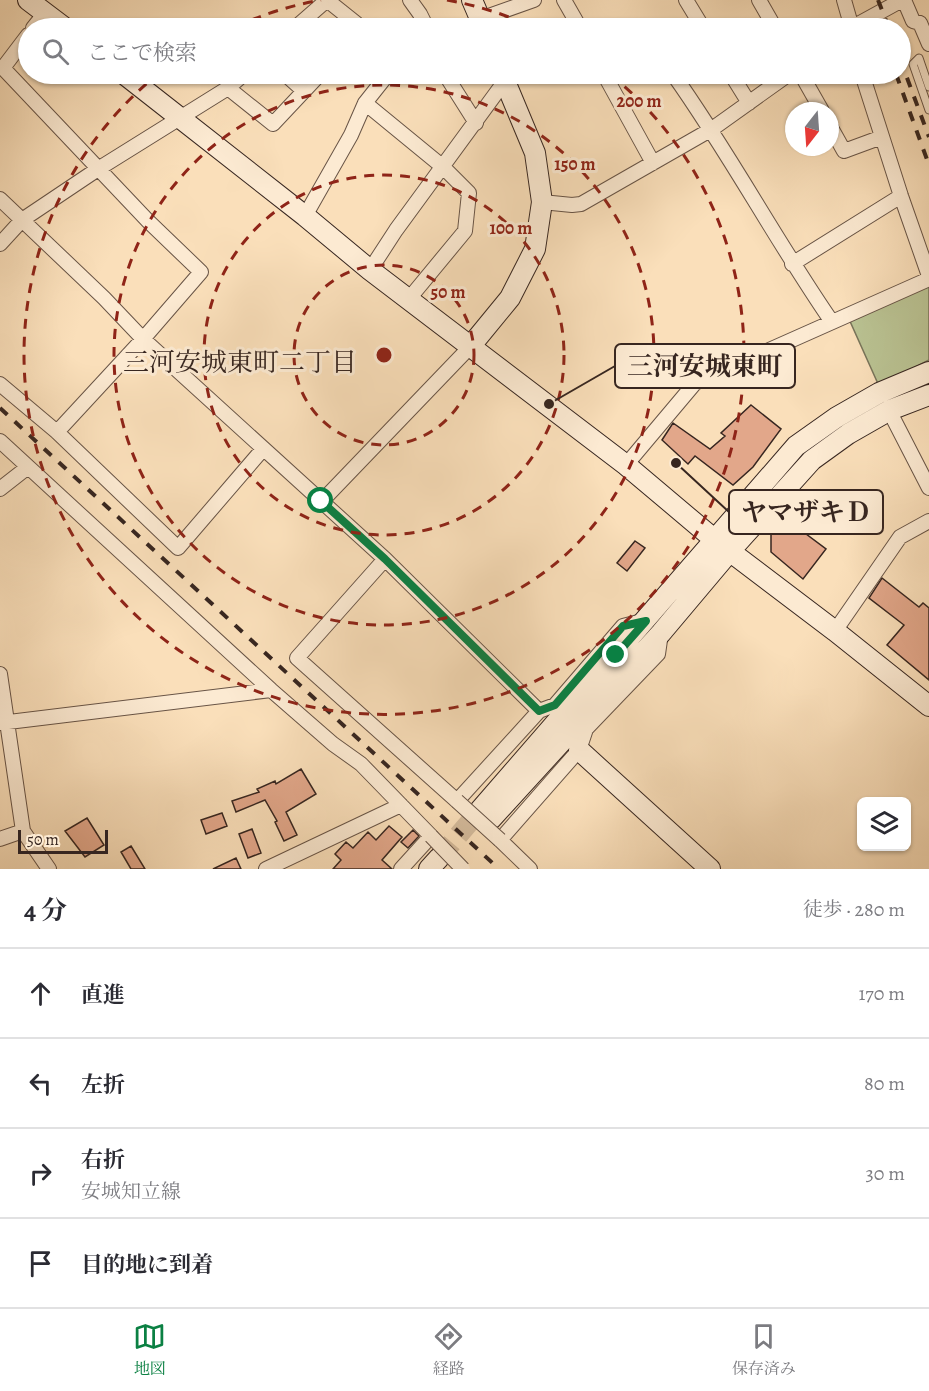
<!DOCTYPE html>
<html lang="ja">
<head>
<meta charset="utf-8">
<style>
	:root { --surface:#fff; --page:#f2f2f3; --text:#2b2b33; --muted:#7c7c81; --line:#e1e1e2; --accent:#0b8043 }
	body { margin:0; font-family:Alegreya,"Noto Serif JP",serif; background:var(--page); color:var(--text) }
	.controls { position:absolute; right:18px; bottom:18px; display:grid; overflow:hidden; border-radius:9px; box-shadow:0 2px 4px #0004 }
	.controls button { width:54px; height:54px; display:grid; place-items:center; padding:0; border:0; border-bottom:2px solid var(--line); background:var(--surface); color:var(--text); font:30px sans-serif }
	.compass { position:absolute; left:785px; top:102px; width:54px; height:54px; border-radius:50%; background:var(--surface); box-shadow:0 2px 4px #0004; rotate:197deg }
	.scale { position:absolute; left:18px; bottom:15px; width:90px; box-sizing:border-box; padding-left:6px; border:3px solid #372620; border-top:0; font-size:16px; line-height:21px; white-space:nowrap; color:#372620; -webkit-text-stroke:4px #fcead2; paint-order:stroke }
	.stop { position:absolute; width:18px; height:18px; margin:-14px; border:4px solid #0b8043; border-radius:50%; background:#fff }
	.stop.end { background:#0b8043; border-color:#fff; box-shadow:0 2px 6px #0008 }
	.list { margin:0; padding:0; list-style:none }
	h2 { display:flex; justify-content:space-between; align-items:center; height:78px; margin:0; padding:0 24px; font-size:26px }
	h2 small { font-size:20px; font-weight:400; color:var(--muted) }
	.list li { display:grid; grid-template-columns:39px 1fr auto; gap:18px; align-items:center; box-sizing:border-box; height:90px; padding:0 24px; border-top:2px solid var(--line) }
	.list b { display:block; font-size:22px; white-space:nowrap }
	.list p { margin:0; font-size:20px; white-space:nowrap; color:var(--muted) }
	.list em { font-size:20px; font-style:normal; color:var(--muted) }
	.icon { flex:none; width:33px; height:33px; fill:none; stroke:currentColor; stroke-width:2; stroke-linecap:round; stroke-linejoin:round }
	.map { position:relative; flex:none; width:929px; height:869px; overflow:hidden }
	.search { position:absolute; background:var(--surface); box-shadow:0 2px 4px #0004; left:18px; right:18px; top:18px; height:66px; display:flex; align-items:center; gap:15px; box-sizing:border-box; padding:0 21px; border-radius:33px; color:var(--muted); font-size:22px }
	.sheet { height:438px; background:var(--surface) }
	nav { display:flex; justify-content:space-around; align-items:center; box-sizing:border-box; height:84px; border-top:2px solid var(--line); background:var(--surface); font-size:16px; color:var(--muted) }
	nav a { display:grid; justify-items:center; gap:3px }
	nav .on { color:var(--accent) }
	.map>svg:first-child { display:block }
	.green { fill:#bac393; stroke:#78745a; stroke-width:1.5 }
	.building { fill:#e2a78a; stroke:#372620; stroke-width:1.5 }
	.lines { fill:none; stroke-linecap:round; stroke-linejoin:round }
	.secondary-tunnel { stroke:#d3ba9b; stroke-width:20; stroke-dasharray:20 10; stroke-linecap:butt }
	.lane-casing { stroke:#685446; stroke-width:9 }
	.street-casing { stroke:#685446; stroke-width:16 }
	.secondary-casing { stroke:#372620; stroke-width:22 }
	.lane { stroke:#fcead2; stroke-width:7 }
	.street { stroke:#fcead2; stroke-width:14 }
	.secondary { stroke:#fcead2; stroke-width:20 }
	.rail { stroke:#372620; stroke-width:4; stroke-dasharray:10 10; stroke-linecap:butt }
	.street-bridge-casing { stroke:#685446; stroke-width:16; stroke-linecap:butt }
	.street-bridge { stroke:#fcead2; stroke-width:14 }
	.route { stroke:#0b8043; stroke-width:8 }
	.ring { fill:none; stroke:#8f2418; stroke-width:3; stroke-dasharray:10 8 }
	.labels { text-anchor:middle; stroke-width:6; stroke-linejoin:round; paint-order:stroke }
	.neighbourhood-label { font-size:26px; fill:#372620; stroke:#fcead2 }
	.centre { fill:#8f2418; stroke:#fcead2; stroke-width:3 }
	.ring-label { font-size:18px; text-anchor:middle; font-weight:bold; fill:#8f2418; stroke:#fcead2; stroke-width:6; stroke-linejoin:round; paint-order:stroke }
	.leader { fill:none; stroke:#372620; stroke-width:2 }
	.callout-dot { fill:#372620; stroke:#fcead2; stroke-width:2 }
	.callout { fill:#fcead2; stroke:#372620; stroke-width:2 }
	.callout-label { font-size:26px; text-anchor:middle; font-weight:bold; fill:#372620 }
</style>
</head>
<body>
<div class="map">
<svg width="929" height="869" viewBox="0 0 929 869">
	<rect width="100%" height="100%" fill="#fadfba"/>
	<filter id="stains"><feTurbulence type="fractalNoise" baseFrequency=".00333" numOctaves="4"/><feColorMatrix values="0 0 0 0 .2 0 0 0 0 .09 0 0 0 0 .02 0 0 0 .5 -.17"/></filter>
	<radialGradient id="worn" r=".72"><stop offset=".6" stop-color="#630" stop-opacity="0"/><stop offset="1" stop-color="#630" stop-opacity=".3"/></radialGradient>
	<path class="green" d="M 929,282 L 929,360 L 879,386 L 849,319 Z"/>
	<path class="building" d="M 751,405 L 781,429 L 753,467 L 733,485 L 695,456 L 688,464 L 662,440 L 673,423 L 710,449 L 725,436 L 721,433 Z
		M 786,519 L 826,549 L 803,579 L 771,552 L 771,535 Z
		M 635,541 L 645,548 L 627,571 L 617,563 Z
		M 882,578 L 919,607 L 923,603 L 929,608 L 929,680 L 887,645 L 904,625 L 869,598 Z
		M 301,769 L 316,794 L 286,812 L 297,835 L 284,841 L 275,822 L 277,821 L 265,800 L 236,812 L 232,801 L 259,792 L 257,789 L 275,781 L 276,784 Z
		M 222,813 L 227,826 L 206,834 L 201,820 Z
		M 87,818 L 104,845 L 85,857 L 65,831 Z
		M 389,826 L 402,837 L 382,860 L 392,869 L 333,869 L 341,860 L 335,854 L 346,842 L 353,848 L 368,832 L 376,840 Z
		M 252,829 L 261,853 L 248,858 L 239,834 Z
		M 413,830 L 419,836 L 408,848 L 401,842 Z
		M 131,846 L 145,869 L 131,869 L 121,852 Z
		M 236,858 L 241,869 L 213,869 Z"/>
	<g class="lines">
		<path class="secondary-tunnel" d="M 439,858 L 480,810"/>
		<defs>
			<path id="lane" d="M 929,87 L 919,58 L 913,64 L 929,110"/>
			<path id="street" d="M 327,0 L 362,28
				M 410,0 L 420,14 L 427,28
				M 564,0 L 580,28
				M 686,0 L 703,28
				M 759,0 L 775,28
				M 844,0 L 852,28
				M 904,0 L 913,21 L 920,23 L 929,44
				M 480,19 L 534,0
				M 33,28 L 45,13
				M 295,28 L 327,0
				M 851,28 L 902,0
				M 28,35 L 3,68 L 148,221 L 201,272 L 143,339 L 57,432
				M 285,74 L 304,91
				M 445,74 L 476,123
				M 604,74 L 653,163
				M 673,74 C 730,154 776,241 832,322
				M 731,74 L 749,103
				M 801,74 L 822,111
				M 862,74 L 901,196 L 929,276
				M 228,88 L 273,124 L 320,74
				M 365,103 L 443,167 L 469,193 L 465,231 L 408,300
				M 830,126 L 844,151 L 882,137
				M 0,199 L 104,298 L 143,339 L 385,559 L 539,711
				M 542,202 L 572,205 L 581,204 L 712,129 L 789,74
				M 305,216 L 351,135 L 365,103 L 388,74
				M 0,244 L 22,220 L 98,169 L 228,88 L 244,74
				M 792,264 L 901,196
				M 370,270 L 396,230 L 505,81
				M 0,384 L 57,432 L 178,548 L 263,449
				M 894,420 L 929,488
				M 0,441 L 271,690 L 333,744 L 361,764 L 431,836 L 401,869
				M 626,465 L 695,383 L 929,279
				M 0,489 L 28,467
				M 322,501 L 469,348
				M 385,559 L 297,658 L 457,801 L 539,711 L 555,705 L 623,626 L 646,620
				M 835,631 L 900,537 L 929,521
				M 0,674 L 23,831 L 49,869
				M 0,723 L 271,690
				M 0,839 L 23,831
				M 266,869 L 401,805
				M 530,869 L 500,840 L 579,750 L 586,729 L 658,654 L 661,633"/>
			<path id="secondary" d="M 28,0 L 65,28
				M 472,0 L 484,28
				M 124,74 L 305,216 L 370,270 L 626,465 L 715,540 L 835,631 L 929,706
				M 469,348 L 510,298 L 535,249 L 542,202 L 535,153 L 502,74
				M 579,750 L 710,869
				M 480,810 L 796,446 L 837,417 L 879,393 L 929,372
				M 491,819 L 661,633 L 730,551 L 812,460 L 848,434 L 890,410 L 929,395
				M 429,869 L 439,858"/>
		</defs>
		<use href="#lane" class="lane-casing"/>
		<use href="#street" class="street-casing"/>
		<use href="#secondary" class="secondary-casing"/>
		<use href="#lane" class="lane"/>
		<use href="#street" class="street"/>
		<use href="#secondary" class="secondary"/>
		<path class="rail" d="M 878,0 L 889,28
			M 900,59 L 929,137
			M 896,74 L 929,165
			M 0,408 L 499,869"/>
		<defs>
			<path id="street-bridge" d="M 457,801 L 500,840
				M 431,836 L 463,869"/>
		</defs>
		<use href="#street-bridge" class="street-bridge-casing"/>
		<use href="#street-bridge" class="street-bridge"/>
	</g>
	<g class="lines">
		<path class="route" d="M 321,501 L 385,559 L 539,711 L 555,705 L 623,626 L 646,621 L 616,655"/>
	</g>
	<g class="ring">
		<circle cx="384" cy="355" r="90"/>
		<circle cx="384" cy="355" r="180"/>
		<circle cx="384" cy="355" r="270"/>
		<path d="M235 27A360 360 0 0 1 321 0M447 0A360 360 0 0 1 533 27M611 75A360 360 0 1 1 157 75"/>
	</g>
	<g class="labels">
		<g class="neighbourhood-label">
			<text x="240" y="371">三河安城東町二丁目</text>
		</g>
	</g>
	<circle cx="384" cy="355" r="9" class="centre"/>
	<g class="ring-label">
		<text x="639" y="107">200 m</text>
		<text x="575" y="170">150 m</text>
		<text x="511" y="234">100 m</text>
		<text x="448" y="298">50 m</text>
	</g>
	<path class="leader" d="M549 404L615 366M676 463L729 512"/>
	<g class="callout-dot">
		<circle cx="549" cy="404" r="6"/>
		<circle cx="676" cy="463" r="6"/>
	</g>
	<g class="callout">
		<rect x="615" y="344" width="180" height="44" rx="6"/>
		<rect x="729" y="490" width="154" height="44" rx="6"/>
	</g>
	<g class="callout-label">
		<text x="705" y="375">三河安城東町</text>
		<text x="806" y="521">ヤマザキＤ</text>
	</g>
	<rect width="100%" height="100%" filter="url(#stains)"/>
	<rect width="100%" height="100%" fill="url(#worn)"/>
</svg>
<div class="controls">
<button><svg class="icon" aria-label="layers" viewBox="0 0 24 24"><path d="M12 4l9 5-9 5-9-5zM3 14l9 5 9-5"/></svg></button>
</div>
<svg class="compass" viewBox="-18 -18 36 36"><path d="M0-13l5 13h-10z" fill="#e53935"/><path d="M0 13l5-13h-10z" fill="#7c7c81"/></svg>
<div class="scale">50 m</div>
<div class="stop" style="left:321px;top:501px"></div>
<div class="stop end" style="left:616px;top:655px"></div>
<div class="search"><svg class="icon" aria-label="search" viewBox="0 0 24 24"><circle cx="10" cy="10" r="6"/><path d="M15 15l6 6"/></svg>ここで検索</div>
</div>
<section class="sheet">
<h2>4 分<small>徒歩 · 280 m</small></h2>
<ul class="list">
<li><svg class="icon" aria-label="ahead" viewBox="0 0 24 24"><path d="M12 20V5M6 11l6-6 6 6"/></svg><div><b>直進</b></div><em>170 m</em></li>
<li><svg class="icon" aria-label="left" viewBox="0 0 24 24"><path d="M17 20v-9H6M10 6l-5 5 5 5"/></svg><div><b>左折</b></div><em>80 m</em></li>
<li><svg class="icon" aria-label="right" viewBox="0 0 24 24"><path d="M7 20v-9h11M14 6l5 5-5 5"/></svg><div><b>右折</b><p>安城知立線</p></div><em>30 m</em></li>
<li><svg class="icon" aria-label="arrive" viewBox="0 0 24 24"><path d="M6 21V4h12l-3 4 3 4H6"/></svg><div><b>目的地に到着</b></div></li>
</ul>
</section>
<nav>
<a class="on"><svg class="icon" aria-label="map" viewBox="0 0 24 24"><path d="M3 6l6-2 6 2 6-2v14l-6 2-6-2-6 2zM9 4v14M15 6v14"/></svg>地図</a>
<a><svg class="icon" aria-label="directions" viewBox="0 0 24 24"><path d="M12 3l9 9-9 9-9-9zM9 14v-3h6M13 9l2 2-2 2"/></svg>経路</a>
<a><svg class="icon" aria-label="saved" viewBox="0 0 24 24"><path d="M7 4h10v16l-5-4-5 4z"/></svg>保存済み</a>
</nav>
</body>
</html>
